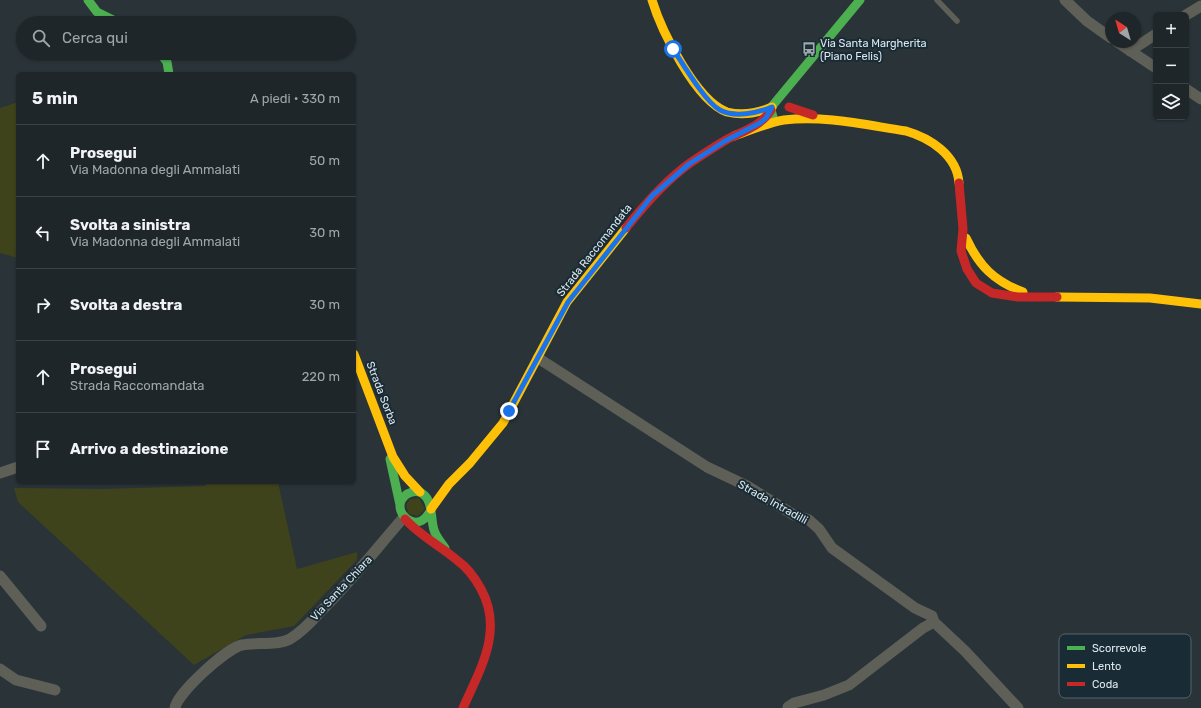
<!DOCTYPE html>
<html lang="it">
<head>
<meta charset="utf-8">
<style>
	:root { --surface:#1f262a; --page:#2c3236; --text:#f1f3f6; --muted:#a1a5a8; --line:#3c4347 }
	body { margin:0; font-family:Rubik,sans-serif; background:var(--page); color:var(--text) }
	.controls { position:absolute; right:12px; top:12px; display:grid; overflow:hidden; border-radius:6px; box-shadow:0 1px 3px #0004 }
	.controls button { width:36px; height:36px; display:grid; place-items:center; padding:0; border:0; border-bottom:1px solid var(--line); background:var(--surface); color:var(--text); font:20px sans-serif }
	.compass { position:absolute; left:1105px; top:12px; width:36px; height:36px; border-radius:50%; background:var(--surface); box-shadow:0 1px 3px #0004; rotate:323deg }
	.stop { position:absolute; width:12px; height:12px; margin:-9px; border:3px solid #1a73e8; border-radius:50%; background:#fff }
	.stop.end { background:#1a73e8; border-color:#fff; box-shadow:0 1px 4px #0008 }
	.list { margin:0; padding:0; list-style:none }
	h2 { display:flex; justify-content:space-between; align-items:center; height:52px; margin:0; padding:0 16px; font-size:17px }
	h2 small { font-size:13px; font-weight:400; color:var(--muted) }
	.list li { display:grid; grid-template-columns:26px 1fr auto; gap:12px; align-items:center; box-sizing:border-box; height:72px; padding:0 16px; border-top:1px solid var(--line) }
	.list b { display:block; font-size:15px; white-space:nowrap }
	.list p { margin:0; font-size:13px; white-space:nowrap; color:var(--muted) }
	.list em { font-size:13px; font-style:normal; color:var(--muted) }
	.icon { flex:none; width:22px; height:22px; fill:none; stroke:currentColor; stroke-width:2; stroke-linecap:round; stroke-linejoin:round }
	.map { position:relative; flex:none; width:1201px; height:708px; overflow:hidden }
	.search { position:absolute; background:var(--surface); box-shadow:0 1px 3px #0004; left:16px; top:16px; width:340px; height:44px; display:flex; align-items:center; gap:10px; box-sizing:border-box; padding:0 14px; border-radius:22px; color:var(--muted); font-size:15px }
	.panel { position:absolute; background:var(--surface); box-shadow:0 1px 3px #0004; left:16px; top:72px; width:340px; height:412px; border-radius:6px }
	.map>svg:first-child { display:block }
	.green { fill:#3f431b }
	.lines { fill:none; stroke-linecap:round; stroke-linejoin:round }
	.lane { stroke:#5e5f57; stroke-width:5.5 }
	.street { stroke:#5e5f57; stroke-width:11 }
	.fast { stroke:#4caf50; stroke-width:9 }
	.slow { stroke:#ffc107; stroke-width:9 }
	.jam { stroke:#c62828; stroke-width:9 }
	.route { stroke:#1a73e8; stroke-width:5 }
	.labels { text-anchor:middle; stroke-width:4; stroke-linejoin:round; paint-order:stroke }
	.poi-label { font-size:11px; fill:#dde8ee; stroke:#192b34; text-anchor:start }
	.street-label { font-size:11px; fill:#dde8ee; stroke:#192b34 }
	.key { fill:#192b34; stroke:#54646c; stroke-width:1 }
	.key-label { font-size:11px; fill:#dde8ee }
</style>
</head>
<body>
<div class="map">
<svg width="1201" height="708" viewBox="0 0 1201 708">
	<rect width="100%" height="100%" fill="#293338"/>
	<path class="green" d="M 18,102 L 18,258 L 0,253 L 0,108 Z
		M 210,482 L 278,482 L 297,569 L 357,552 L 357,560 L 294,626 L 246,635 L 194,665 L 18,502 L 14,488 L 102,489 L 204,486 Z
		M 419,498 L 425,509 L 418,516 L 409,514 L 406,505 L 410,499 Z"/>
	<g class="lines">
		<path class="lane" d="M 937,0 L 957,21"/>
		<path class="street" d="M 1065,0 L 1087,21 L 1111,38
			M 1186,15 L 1201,6
			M 1117,42 L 1156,68
			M 1130,51 L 1156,34
			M 1186,89 L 1201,99
			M 538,358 L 707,467 L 747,486 L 794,515 L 809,520 L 819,529 L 832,548 L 915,608 L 932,616 L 934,622 L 965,651 L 1018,708
			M 0,473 L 18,467
			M 0,576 L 41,626
			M 0,669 L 16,680 L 55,690
			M 788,707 L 794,703 L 824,695 L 849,685 L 923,628 L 934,622
			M 175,708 C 177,693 227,648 242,645 C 256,642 278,646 290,639 C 300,633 311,622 319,613 C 350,583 376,549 404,517"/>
		<path class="fast" d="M 88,0 L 97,12 L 119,23
			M 160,53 L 167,62 L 169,74
			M 773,117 L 771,110 L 773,105 L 860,0
			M 390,459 L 400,505
			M 430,512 C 428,514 426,518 424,519 C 415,527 400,518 400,506 C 400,501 403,497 407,494 C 411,492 416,491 419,492 C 434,497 430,518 434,530 C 436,537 441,542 445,548"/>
		<path class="slow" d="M 652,0 C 661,30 696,101 727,112 C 743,116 758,113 772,107
			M 734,136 C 748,131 770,122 784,120 C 824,115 866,125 906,131 C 930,138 957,155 959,183
			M 966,238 C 979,266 994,281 1023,292
			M 1057,297 L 1150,298 L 1201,304
			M 354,354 L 393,457 L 405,476 L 420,492
			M 431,509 L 449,484 L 470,463 L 503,423 L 567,302 L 626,228"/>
		<path class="jam" d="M 789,107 L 813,115
			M 959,183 L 963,229 L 961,251 L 967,269 L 976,283 L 992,293 L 1018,297 L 1057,297
			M 626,228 C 645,204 665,181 690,163 C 702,155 714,147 726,140 C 743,131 761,126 771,110
			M 405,519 C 420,536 441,546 458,561 C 468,568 475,578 481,589 C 504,631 480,669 463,708"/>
	</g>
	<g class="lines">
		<path class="route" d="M 509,411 L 568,302 L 652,196 L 689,164 L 725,141 L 760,123 L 766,118 L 772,107 C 757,113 735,118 720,110 C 705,102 683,64 673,49"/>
	</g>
	<defs>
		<symbol id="bus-bare" viewBox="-9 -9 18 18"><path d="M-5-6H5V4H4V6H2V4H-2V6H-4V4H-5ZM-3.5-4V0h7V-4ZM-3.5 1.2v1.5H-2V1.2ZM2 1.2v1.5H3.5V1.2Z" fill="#9ea9ae" stroke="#192b34" stroke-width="2.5" paint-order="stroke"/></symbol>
	</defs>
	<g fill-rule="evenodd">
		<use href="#bus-bare" x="799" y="39" width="20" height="20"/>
	</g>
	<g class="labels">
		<g class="poi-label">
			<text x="820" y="47">Via Santa Margherita<tspan x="820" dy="13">(Piano Felis)</tspan></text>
		</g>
		<g class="street-label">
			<text transform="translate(594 250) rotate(-52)" y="4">Strada Raccomandata</text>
			<text transform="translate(382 393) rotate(69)" y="4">Strada Sorba</text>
			<text transform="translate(773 502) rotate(29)" y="4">Strada Intradilli</text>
			<text transform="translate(341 588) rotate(-47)" y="4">Via Santa Chiara</text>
		</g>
	</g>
	<rect x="1059" y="634" width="132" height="64" rx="6" class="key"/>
	<rect x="1067" y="646" width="18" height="4" fill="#4caf50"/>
	<rect x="1067" y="664" width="18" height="4" fill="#ffc107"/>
	<rect x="1067" y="682" width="18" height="4" fill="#c62828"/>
	<g class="key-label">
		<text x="1092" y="652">Scorrevole</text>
		<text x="1092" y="670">Lento</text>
		<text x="1092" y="688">Coda</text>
	</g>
</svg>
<div class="controls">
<button>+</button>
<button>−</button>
<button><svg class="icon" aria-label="layers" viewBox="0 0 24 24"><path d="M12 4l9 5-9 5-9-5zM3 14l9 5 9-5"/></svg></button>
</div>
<svg class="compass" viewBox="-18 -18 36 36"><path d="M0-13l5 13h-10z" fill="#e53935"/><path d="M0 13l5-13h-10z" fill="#a1a5a8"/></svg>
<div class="stop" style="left:673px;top:49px"></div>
<div class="stop end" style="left:509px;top:411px"></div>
<div class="search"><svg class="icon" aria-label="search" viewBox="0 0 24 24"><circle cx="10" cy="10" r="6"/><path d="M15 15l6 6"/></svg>Cerca qui</div>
<section class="panel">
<h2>5 min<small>A piedi · 330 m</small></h2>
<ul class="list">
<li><svg class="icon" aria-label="ahead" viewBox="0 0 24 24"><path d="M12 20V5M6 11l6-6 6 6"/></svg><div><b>Prosegui</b><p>Via Madonna degli Ammalati</p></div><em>50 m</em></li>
<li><svg class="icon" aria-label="left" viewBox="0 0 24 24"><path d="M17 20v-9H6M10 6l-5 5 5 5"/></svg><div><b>Svolta a sinistra</b><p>Via Madonna degli Ammalati</p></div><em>30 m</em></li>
<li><svg class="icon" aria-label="right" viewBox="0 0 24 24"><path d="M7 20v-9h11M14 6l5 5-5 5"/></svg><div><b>Svolta a destra</b></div><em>30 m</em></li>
<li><svg class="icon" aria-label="ahead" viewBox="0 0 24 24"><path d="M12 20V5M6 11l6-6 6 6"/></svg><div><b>Prosegui</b><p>Strada Raccomandata</p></div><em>220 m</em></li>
<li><svg class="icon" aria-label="arrive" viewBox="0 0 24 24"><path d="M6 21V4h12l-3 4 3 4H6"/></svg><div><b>Arrivo a destinazione</b></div></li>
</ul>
</section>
</div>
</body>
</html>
